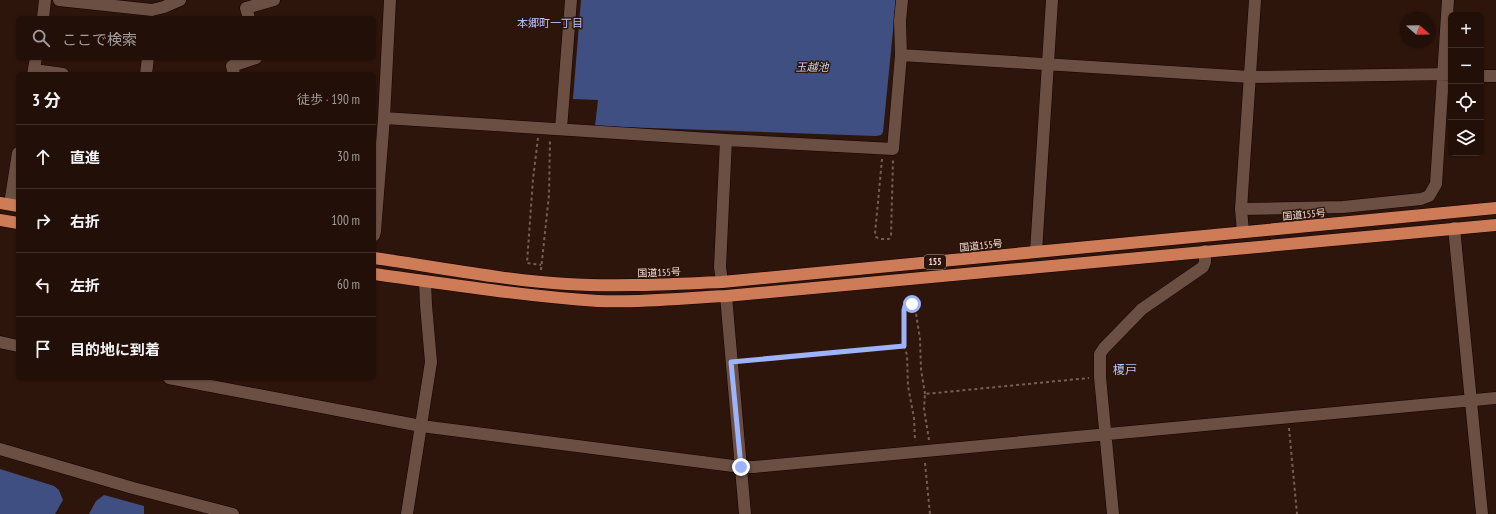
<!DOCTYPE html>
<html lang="ja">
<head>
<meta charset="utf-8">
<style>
	:root { --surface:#221008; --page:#2e1e16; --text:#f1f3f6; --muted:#a29d9c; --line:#3f3029 }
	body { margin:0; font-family:"PT Sans Narrow","Noto Sans JP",sans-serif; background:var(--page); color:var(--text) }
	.controls { position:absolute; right:12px; top:12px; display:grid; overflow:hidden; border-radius:6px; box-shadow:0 1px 3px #0004 }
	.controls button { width:36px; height:36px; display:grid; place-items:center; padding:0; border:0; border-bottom:1px solid var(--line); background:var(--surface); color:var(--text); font:20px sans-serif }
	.compass { position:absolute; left:1400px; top:12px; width:36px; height:36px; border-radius:50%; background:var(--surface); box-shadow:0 1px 3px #0004; rotate:110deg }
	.stop { position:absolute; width:12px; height:12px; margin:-9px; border:3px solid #9db4fd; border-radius:50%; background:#fff }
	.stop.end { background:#9db4fd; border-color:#fff; box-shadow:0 1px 4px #0008 }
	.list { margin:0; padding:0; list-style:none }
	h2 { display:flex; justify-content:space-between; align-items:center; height:52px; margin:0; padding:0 16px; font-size:17px }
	h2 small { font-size:13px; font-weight:400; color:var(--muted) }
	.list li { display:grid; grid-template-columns:26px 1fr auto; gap:12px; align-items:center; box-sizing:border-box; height:64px; padding:0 16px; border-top:1px solid var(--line) }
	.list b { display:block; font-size:15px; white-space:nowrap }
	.list em { font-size:13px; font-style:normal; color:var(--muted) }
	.icon { flex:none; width:22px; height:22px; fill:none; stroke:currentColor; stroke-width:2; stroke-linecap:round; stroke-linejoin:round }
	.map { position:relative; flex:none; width:1496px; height:514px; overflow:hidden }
	.search { position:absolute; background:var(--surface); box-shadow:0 1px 3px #0004; left:16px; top:16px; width:360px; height:44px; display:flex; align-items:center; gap:10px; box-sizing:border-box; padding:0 14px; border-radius:6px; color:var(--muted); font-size:15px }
	.panel { position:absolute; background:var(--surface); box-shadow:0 1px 3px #0004; left:16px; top:72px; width:360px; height:308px; border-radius:6px }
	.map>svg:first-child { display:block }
	.water { fill:#404f82 }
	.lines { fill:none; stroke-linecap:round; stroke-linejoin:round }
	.minor-casing { stroke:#140200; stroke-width:13 }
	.highway-casing { stroke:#140200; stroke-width:13 }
	.path { stroke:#745e55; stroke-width:2; stroke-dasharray:3 3; stroke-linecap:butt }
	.minor { stroke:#6c4f43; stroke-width:12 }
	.highway { stroke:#ce7b58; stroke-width:12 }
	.route { stroke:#9db4fd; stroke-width:5 }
	.labels { text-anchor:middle; stroke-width:3; stroke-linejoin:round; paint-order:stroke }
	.shield { fill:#2e150b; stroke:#b7a39b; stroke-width:1 }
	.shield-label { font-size:9px; font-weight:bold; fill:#f2e0d9 }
	.street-label { font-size:10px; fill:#f2e0d9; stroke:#2e150b }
	.neighbourhood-label { font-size:11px; fill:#b3c5fc; stroke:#2e150b }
	.water-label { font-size:11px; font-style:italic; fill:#cdd8f9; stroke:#2e150b }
	.quarter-label { font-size:12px; fill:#b3c5fc; stroke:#2e150b }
</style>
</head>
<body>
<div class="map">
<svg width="1496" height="514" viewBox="0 0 1496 514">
	<rect width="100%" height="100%" fill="#2e150b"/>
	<path class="water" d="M 581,0 L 896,0 L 883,132 L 881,135 L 876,136 L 595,126 L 598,100 L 573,99 Z
		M 0,469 L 54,486 L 59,490 L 63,500 L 55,514 L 0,514 Z
		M 104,495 L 144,506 L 144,514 L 89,514 L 96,501 Z"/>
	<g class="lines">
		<defs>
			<path id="minor" d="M 59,0 L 152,10 L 164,7 L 180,0
				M 43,18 L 45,0
				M 249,18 L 246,8 L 274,0
				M 901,55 L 1250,77 L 1451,74
				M 34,70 L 63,74
				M 33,74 L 36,58
				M 146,74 L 148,58
				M 234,74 L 232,66 L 256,58
				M 1481,76 L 1496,76
				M 384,118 L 726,140 L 893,149 L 901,55 L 900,21 L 902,0
				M 561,129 L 571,0
				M 10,204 L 18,153
				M 1241,209 L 1343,207 L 1421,199 L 1429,196 L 1436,184 L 1448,0
				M 1454,228 L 1482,514
				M 1243,232 L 1241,209 L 1255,0
				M 374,235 L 375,231 L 384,118 L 390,0
				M 1036,252 L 1052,0
				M 722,282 L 720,267 L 726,140
				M 726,296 L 745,514
				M 0,342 L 18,346
				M 169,378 L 421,426 L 741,467 L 754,467 L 1496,398
				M 0,449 L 133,488 L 233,514
				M 407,514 L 431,362 L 426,305 L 425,281
				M 1113,514 L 1100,377 L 1100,354 L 1104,348 L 1142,309 L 1203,267 L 1205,262 L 1205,251"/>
			<path id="highway" d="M 0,203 L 18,206
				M 0,220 L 18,223
				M 374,258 C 438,267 502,280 567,284 C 618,287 670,284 722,282 L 1496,208
				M 374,274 C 448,284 523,296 598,301 C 640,303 684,298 726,296 L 1496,225"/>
		</defs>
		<use href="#minor" class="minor-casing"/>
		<use href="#highway" class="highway-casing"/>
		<path class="path" d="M 538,138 L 533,179 L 527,263 L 541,265
			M 882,159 L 875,234 L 876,237 L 880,239 L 889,239 L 891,236 L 893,160
			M 541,270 L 549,195 L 550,139
			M 904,346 L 907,355 L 908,386 L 914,418 L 915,441
			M 742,361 L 904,346 L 904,310 L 905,305 L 912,304 L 915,307 L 920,339 L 921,369 L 925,394
			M 1289,428 L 1297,514
			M 929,440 L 924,409 L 925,394 L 1089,378
			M 925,463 L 930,514"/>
		<use href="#minor" class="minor"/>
		<use href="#highway" class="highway"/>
	</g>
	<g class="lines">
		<path class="route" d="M 741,467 L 731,362 L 904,346 L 904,310 L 905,306 L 912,304"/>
	</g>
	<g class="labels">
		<rect class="shield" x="924" y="255" width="22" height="14" rx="3"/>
		<g class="shield-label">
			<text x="935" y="265">155</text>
		</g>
		<g class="street-label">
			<text transform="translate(1304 214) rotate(-5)" y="4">国道155号</text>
			<text transform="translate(981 245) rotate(-6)" y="4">国道155号</text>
			<text transform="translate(659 272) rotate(-2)" y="4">国道155号</text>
		</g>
		<g class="neighbourhood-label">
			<text x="550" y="27">本郷町一丁目</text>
		</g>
		<g class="water-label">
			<text x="812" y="71">玉越池</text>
		</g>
		<g class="quarter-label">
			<text x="1125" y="374">榎戸</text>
		</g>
	</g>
</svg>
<div class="controls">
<button>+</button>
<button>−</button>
<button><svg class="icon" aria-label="locate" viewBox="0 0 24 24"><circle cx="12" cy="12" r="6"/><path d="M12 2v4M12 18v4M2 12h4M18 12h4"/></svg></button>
<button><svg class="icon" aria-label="layers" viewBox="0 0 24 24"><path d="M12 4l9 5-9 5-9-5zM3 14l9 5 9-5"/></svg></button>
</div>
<svg class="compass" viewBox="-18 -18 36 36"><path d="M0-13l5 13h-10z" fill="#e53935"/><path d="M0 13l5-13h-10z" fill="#a29d9c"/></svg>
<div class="stop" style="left:912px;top:304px"></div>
<div class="stop end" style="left:741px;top:467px"></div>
<div class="search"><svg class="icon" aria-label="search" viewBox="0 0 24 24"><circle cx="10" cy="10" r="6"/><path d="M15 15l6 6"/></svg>ここで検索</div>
<section class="panel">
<h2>3 分<small>徒歩 · 190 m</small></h2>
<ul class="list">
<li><svg class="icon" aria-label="ahead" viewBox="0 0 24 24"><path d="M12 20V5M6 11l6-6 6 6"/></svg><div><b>直進</b></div><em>30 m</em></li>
<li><svg class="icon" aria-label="right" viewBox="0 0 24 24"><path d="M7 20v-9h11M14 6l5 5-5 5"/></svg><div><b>右折</b></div><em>100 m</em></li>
<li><svg class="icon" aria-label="left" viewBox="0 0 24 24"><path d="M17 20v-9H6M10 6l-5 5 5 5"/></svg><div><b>左折</b></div><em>60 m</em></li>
<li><svg class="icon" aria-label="arrive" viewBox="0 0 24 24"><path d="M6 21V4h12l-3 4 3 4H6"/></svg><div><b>目的地に到着</b></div></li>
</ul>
</section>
</div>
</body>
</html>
